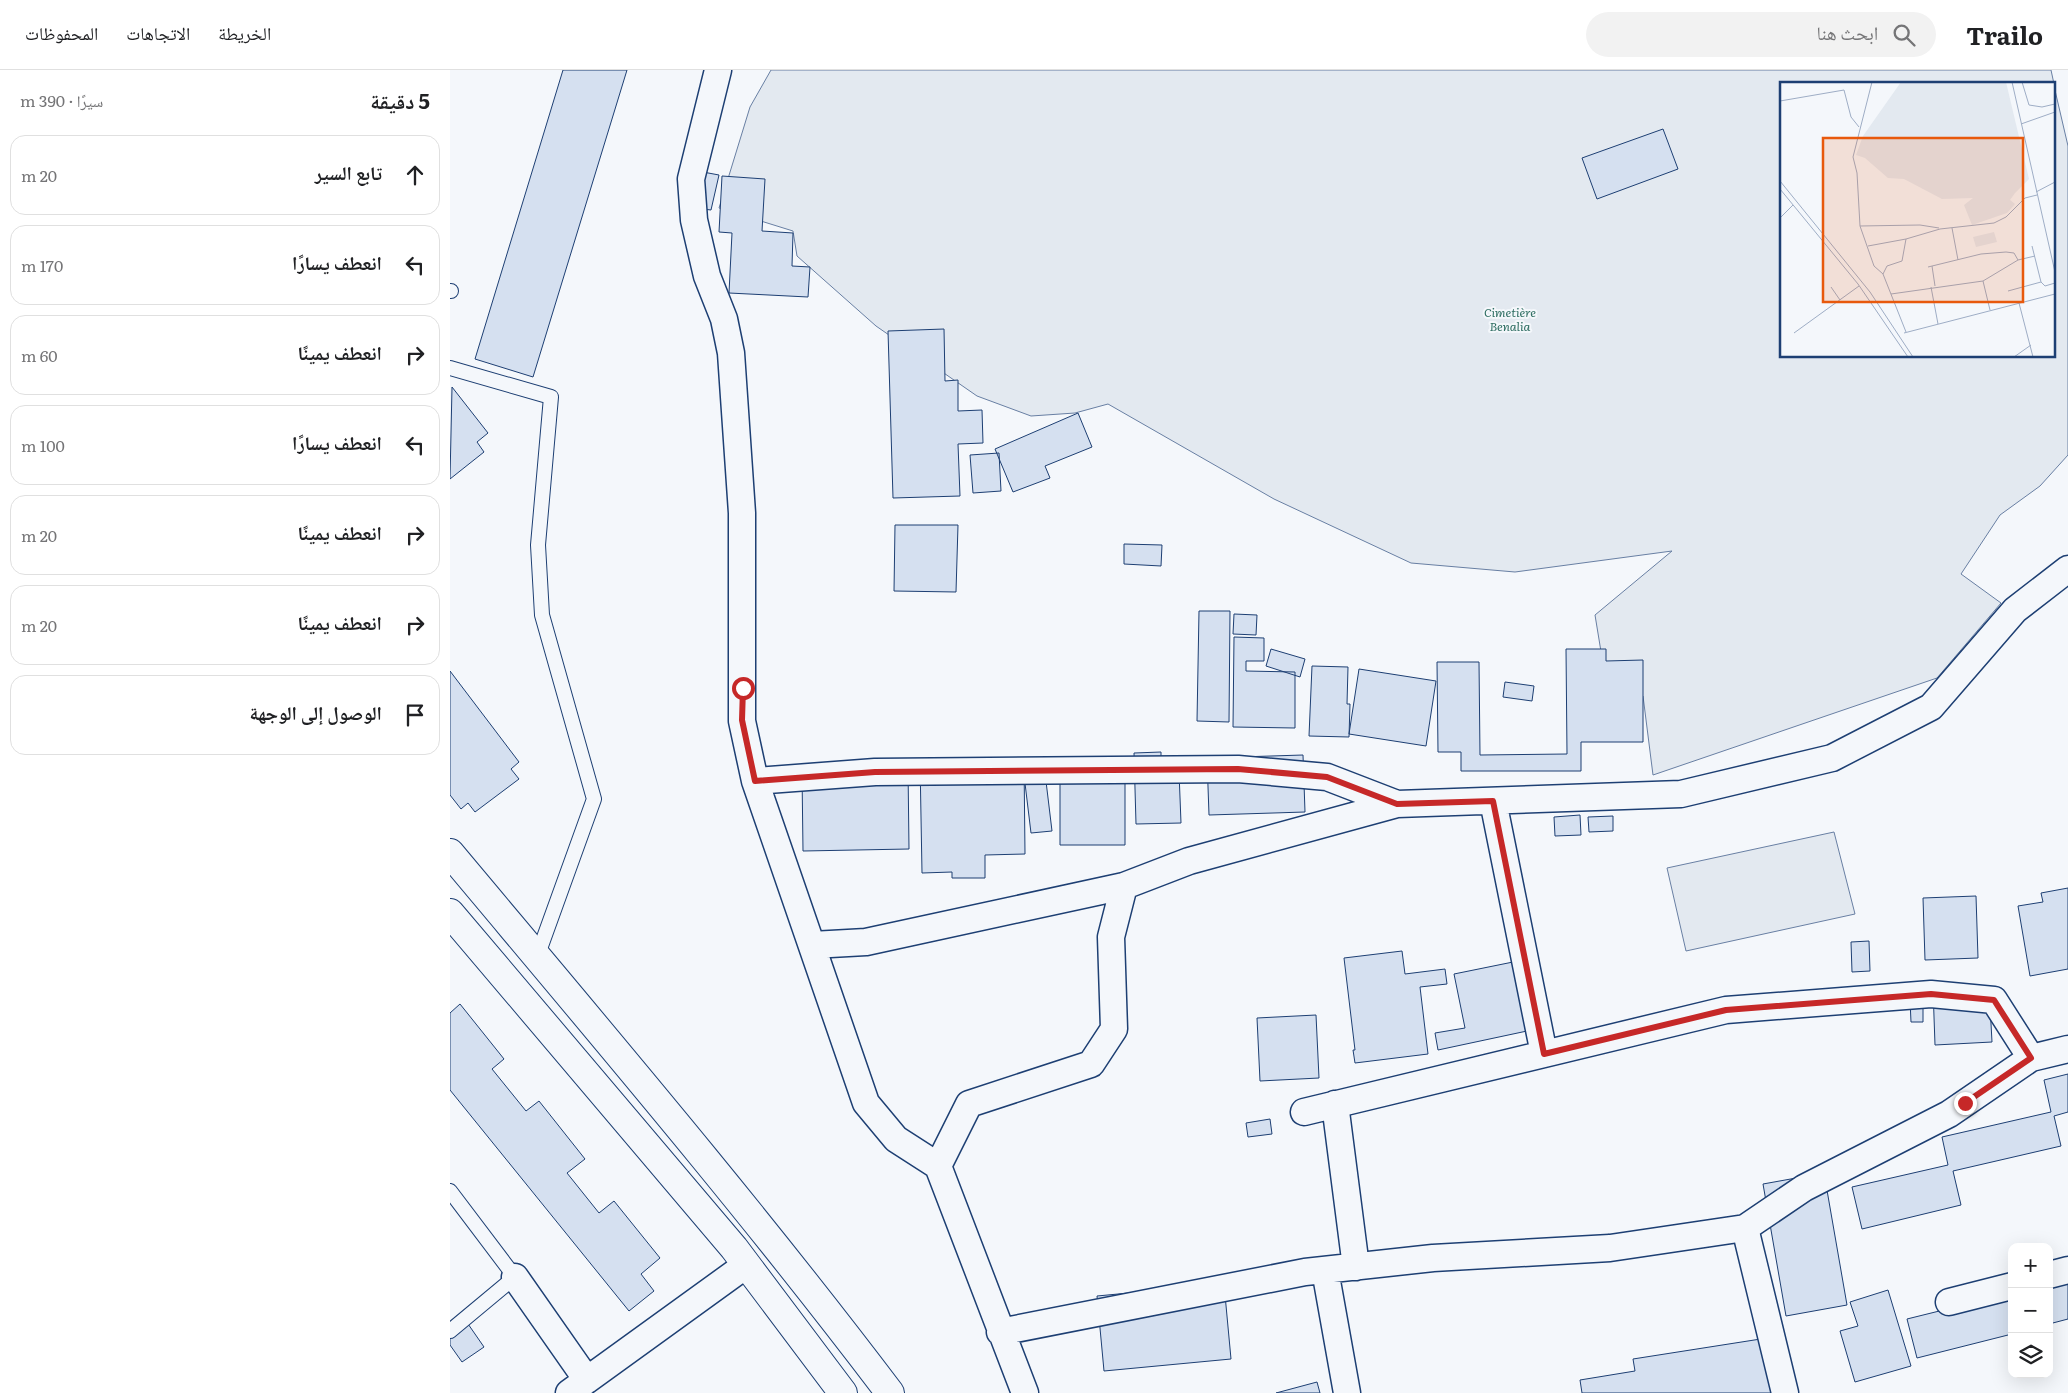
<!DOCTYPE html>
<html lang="ar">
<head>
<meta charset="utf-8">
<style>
	:root { --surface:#fff; --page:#f2f2f2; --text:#202124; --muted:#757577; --line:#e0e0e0 }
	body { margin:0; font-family:Literata,"Noto Naskh Arabic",serif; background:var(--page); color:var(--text); direction:rtl }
	.controls { position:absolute; right:15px; bottom:15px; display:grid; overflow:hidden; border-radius:10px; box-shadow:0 5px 20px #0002 }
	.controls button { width:45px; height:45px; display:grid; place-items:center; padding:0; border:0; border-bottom:1px solid var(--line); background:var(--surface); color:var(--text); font:25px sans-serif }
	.stop { position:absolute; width:15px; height:15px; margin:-11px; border:4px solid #c62828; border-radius:50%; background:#fff }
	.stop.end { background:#c62828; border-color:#fff; box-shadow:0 1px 5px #0008 }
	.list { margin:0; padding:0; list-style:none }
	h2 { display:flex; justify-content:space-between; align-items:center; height:65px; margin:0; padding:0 20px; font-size:21px }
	h2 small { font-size:16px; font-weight:400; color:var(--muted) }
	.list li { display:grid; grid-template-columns:32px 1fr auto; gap:15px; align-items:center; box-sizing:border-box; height:80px; margin:0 10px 10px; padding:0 10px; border:1px solid var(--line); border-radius:15px }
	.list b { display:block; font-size:19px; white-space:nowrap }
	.list em { font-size:16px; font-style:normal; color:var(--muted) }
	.icon { flex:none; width:28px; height:28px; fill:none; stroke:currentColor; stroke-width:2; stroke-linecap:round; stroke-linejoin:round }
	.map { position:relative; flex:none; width:1618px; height:1323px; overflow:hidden; direction:ltr }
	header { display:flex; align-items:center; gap:30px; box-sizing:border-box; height:70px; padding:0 25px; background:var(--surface); border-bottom:1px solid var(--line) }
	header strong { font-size:24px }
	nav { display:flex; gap:28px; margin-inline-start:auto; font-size:18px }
	.search { width:350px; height:45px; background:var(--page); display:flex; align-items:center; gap:12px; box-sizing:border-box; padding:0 18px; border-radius:28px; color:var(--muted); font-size:19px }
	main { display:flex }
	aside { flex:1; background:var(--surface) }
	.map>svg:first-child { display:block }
	.green { fill:#e3e9f0; stroke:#687fa3 }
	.building { fill:#d5e0f0; stroke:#1d3f73 }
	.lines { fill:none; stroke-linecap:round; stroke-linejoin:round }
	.lane-casing { stroke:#1d3f73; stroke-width:16 }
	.street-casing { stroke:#1d3f73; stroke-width:29 }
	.secondary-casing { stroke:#1d3f73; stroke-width:30 }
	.lane { stroke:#f4f7fb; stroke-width:14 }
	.street { stroke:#f4f7fb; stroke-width:26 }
	.secondary { stroke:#f4f7fb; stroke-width:28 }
	.route { stroke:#c62828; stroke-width:6 }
	.labels { text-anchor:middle; stroke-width:4; stroke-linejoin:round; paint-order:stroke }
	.park-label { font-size:12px; font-style:italic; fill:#2c6c60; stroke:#f4f7fb }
	.inset-road { fill:none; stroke:#9eadc5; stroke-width:1 }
	.view { fill:#e8590c; fill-opacity:0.15; stroke:#e8590c; stroke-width:2.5 }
	.inset-edge { fill:none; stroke:#1d3f73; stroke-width:2.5 }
</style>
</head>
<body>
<header>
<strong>Trailo</strong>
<div class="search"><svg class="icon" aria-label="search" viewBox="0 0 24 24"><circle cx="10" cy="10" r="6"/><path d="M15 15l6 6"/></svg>ابحث هنا</div>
<nav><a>الخريطة</a><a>الاتجاهات</a><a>المحفوظات</a></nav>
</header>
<main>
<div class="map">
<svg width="1618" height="1323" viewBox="0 0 1618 1323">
	<rect width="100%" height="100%" fill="#f4f7fb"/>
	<path class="green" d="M 321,0 L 1601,0 L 1604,14 L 1332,14 L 1332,286 L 1604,286 L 1604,16 L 1618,76 L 1618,385 L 1590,416 L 1550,445 L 1511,504 L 1551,533 L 1487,608 L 1203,705 L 1193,626 L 1155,606 L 1145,545 L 1222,481 L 1065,502 L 961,493 L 824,429 L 658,334 L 625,343 L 581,346 L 527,326 L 426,256 L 347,186 L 343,161 L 269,138 L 300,37 Z
		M 1384,762 L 1405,844 L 1236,881 L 1217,798 Z"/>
	<path class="building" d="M 113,0 L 177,0 L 83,307 L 25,289 Z
		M 1213,59 L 1228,99 L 1147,129 L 1132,88 Z
		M 253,102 L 269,105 L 261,140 L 245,138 Z
		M 272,106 L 315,109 L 312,161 L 343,163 L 342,196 L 360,197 L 358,227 L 279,223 L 282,163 L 269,162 Z
		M 494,259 L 495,311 L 508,310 L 508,341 L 532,340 L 533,373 L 508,374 L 510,426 L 443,428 L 438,261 Z
		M 2,317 L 38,363 L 27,372 L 34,382 L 0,409 Z
		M 628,343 L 642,377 L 595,396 L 600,408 L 563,422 L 545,379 Z
		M 549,383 L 551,421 L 523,423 L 520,385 Z
		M 445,455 L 508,455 L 506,522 L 444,521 Z
		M 674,474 L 712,475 L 711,496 L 674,494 Z
		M 749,541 L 780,541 L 779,652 L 747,651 Z
		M 784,544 L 807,545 L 806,565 L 783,564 Z
		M 784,567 L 814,568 L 814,591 L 796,591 L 796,601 L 845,602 L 845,658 L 783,657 Z
		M 821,579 L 855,589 L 850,607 L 816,596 Z
		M 1116,579 L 1156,579 L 1156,591 L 1193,590 L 1193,672 L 1131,672 L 1131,701 L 1011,701 L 1011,682 L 988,682 L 987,592 L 1029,592 L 1030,685 L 1117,684 Z
		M 862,596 L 898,597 L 897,634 L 900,634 L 899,667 L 859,666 Z
		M 909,599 L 986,611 L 976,676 L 899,664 Z
		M 0,601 L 69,692 L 61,699 L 69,709 L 25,742 L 18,733 L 11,739 L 0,725 Z
		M 1055,612 L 1084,616 L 1082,631 L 1053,627 Z
		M 711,682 L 711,703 L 729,702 L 731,753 L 686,754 L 684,683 Z
		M 853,685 L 855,742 L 759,745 L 757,688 Z
		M 610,687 L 675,687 L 675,775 L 610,775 Z
		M 574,690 L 575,784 L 535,785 L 535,808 L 502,808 L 502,802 L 472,803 L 470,691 Z
		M 458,698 L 459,779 L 353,781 L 352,703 Z
		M 595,703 L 602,761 L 581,763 L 574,705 Z
		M 1130,745 L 1131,765 L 1105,766 L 1104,747 Z
		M 1163,746 L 1163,761 L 1139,762 L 1138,747 Z
		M 1618,818 L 1618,899 L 1580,906 L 1568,836 L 1593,832 L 1591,823 Z
		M 1526,826 L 1528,888 L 1475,890 L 1473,828 Z
		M 1419,871 L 1420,901 L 1402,902 L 1401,872 Z
		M 952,881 L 955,904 L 995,899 L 997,914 L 970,917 L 978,984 L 905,993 L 903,980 L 905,980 L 894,888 Z
		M 1063,892 L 1077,961 L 988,980 L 985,963 L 1015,958 L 1004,904 Z
		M 1539,916 L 1542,972 L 1485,975 L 1483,918 Z
		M 1473,929 L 1473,952 L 1461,952 L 1460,930 Z
		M 10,934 L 54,989 L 42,999 L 76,1041 L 89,1031 L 135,1089 L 117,1103 L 149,1143 L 164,1131 L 210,1188 L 191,1204 L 204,1221 L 179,1241 L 0,1020 L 0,943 Z
		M 866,945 L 869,1008 L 810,1011 L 807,948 Z
		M 1618,1004 L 1618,1042 L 1604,1046 L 1611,1076 L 1503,1101 L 1511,1135 L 1412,1159 L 1402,1117 L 1498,1095 L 1492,1067 L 1601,1042 L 1594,1010 Z
		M 820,1049 L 822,1064 L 798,1067 L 796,1053 Z
		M 1374,1103 L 1397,1235 L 1336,1246 L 1313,1114 Z
		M 1618,1208 L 1618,1249 L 1599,1254 L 1599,1213 Z
		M 774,1214 L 781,1289 L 654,1301 L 647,1226 Z
		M 1438,1220 L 1461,1296 L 1405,1312 L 1390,1261 L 1408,1256 L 1400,1232 Z
		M 1562,1223 L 1562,1264 L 1467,1288 L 1457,1249 Z
		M 16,1251 L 34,1277 L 12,1292 L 0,1275 L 0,1262 Z
		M 1317,1268 L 1326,1323 L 1132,1323 L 1130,1310 L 1185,1301 L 1183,1289 Z
		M 867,1312 L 870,1323 L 826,1323 Z"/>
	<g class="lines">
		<defs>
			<path id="lane" d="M 0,221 L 1,221
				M 0,298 L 101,327 L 88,475 L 92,545 L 144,729 L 87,887
				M 0,1121 L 65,1207 L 0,1261"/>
			<path id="street" d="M 268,0 L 241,109 L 244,150 L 257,206 L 274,249 L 281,283 L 292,443 L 292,651 L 305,711 L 416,1033 L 446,1069 L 488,1096
				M 305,711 L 425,702 L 788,699 L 877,707 L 947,734
				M 1043,731 L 1094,984
				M 362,875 L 416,872 L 674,816
				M 885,1034 L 906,1197
				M 854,1042 L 1276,940 L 1481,924 L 1544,930 L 1581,988
				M 1295,1158 L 1335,1323
				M 875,1200 L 897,1323
				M 1599,1205 L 1618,1200
				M 65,1207 L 137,1310
				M 1499,1232 L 1562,1216
				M 550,1262 L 855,1202 L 983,1188 L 1160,1178 L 1295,1158 L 1354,1118 L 1499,1044 L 1581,988 L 1618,979
				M 119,1323 L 296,1195
				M 575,1323 L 488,1096 L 519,1034 L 641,994 L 664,959 L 661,867 L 674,816 L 739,791 L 947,734 L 1231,724 L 1382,688 L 1481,637 L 1565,540 L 1618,499"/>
			<path id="secondary" d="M 0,783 C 149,961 300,1138 440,1323
				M 0,843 L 284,1178 L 393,1323"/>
		</defs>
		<use href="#lane" class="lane-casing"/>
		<use href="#street" class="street-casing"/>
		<use href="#secondary" class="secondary-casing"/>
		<use href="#lane" class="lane"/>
		<use href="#street" class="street"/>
		<use href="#secondary" class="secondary"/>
	</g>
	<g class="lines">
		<path class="route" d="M 293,618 L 292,650 L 305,711 L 425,702 L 788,699 L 877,707 L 947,734 L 1043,731 L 1094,984 L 1276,940 L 1481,924 L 1544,930 L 1581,988 L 1515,1033"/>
	</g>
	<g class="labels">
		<g class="park-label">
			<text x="1060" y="247">Cimetière<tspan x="1060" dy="14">Benalia</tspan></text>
		</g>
	</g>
	<g transform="translate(1330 12)">
		<rect width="275" height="275" fill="#f4f7fb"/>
		<path d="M 121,0 L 226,0 L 249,97 L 235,111 L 230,118 L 235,122 L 227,131 L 192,143 L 184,123 L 193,116 L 162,117 L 124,97 L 108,96 L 85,76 L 76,73 L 83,54 ZM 214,150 L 217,160 L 196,165 L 193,155 Z" fill="#e3e9f0"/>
		<path class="inset-road" d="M 92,0 L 73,75 L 77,91 L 80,144 L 94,184 L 103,192M 232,0 L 275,190M 242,0 L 249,23 L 262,25 L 275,22M 0,19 L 64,8 L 71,35 L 79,45M 241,42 L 275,30M 0,99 L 90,210 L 133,275M 0,107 L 78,202 L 128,275M 256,110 L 275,100M 0,136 L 13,123M 80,144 L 140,143 L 159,146M 172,146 L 178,178M 88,164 L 126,157M 152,184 L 155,204M 148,185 L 201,172 L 226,170 L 234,171 L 238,178M 203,199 L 210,228M 261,200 L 265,204 L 275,201M 51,205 L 60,218M 151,205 L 158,242M 228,209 L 261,200 L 252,164M 111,212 L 203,199 L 238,178 L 255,174M 239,221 L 253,275M 126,250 L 103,192 L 107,184 L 122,179 L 126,157 L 160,147 L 214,141 L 226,135 L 245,116 L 257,113M 14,251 L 79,204M 124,251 L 275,212M 234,275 L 251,263"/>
		<path class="view" d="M 43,56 L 243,56 L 243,220 L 43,220 Z"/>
		<rect width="275" height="275" class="inset-edge"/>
	</g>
</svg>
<div class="controls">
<button>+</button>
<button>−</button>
<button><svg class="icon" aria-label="layers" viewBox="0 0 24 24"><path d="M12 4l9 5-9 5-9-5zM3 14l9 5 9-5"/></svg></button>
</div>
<div class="stop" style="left:293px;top:618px"></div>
<div class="stop end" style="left:1515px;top:1033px"></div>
</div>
<aside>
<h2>5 دقيقة<small>سيرًا · 390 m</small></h2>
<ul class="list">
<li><svg class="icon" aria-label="ahead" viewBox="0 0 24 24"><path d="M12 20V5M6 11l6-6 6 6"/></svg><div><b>تابع السير</b></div><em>20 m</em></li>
<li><svg class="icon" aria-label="left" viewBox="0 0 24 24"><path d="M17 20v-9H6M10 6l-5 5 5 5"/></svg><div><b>انعطف يسارًا</b></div><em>170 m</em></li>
<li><svg class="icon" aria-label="right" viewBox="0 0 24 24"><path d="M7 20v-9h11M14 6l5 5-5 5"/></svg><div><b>انعطف يمينًا</b></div><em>60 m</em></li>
<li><svg class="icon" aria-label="left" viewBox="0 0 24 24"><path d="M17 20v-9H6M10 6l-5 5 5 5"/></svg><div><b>انعطف يسارًا</b></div><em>100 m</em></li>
<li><svg class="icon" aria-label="right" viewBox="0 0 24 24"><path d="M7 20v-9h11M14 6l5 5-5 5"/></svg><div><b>انعطف يمينًا</b></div><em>20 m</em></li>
<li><svg class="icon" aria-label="right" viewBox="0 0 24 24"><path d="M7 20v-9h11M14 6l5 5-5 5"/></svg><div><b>انعطف يمينًا</b></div><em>20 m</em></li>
<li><svg class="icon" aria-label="arrive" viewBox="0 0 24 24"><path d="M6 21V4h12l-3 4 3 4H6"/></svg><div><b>الوصول إلى الوجهة</b></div></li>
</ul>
</aside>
</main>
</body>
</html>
